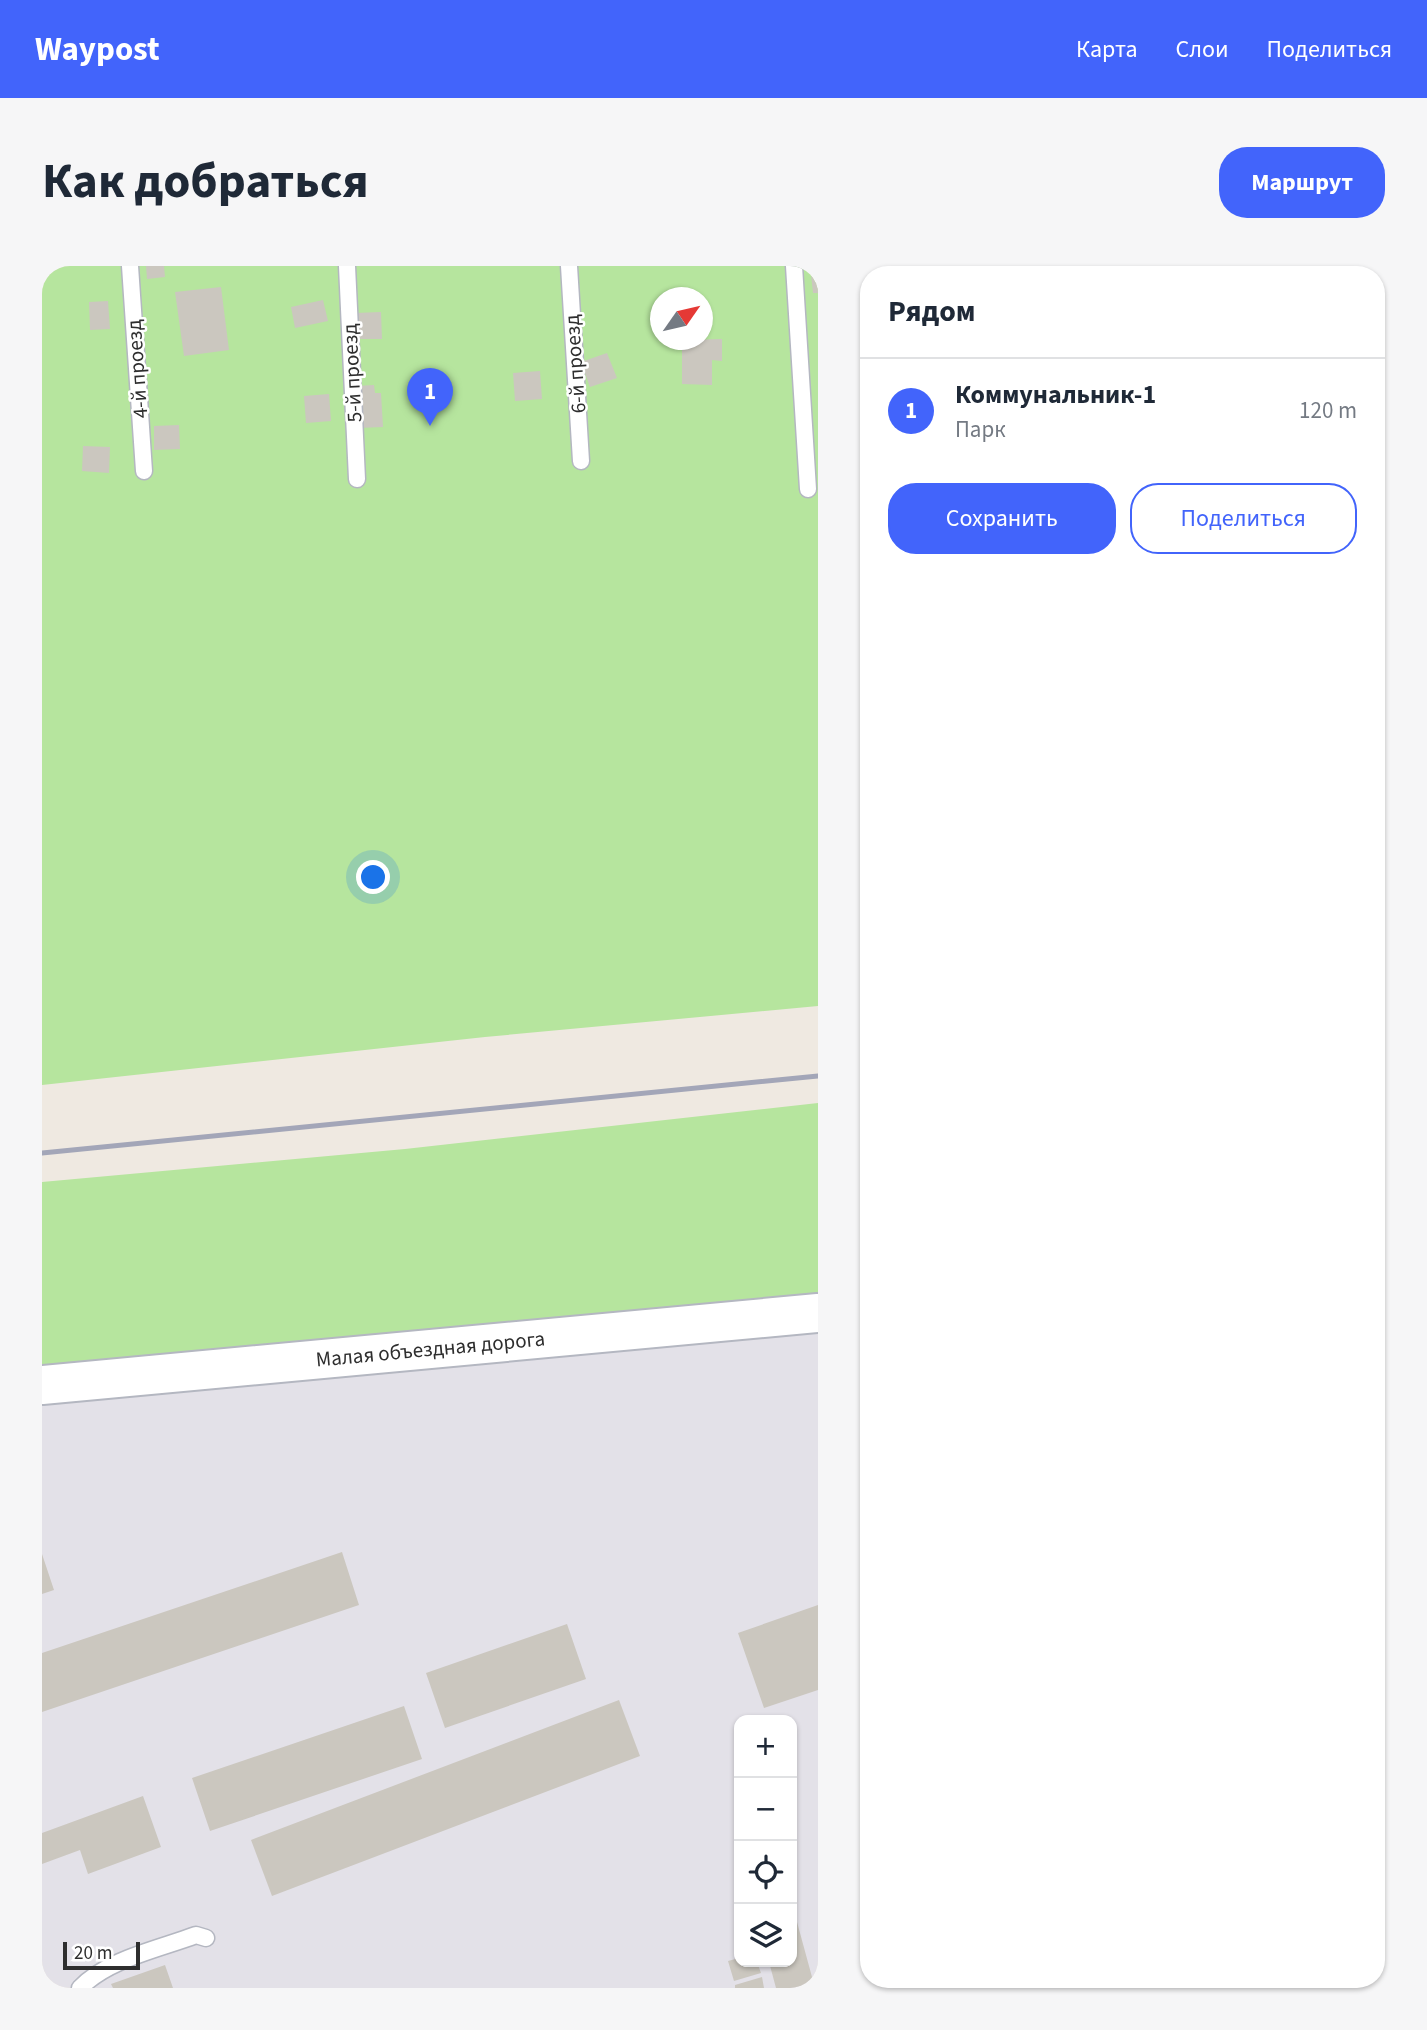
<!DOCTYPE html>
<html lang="ru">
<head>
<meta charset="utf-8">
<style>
	:root { --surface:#fff; --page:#f6f6f7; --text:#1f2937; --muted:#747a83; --line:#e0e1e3; --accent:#4264fb }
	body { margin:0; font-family:"Source Sans 3",sans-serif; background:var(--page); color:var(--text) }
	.controls { position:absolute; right:21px; bottom:21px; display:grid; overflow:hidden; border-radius:14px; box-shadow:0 2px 5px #0004 }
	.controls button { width:63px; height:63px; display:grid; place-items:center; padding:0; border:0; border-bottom:2px solid var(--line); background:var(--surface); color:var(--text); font:35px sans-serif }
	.compass { position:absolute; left:608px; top:21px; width:63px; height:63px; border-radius:50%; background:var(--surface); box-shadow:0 2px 5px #0004; rotate:56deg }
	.scale { position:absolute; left:21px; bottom:18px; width:77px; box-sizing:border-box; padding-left:7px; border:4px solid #2e2e2e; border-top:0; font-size:19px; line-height:24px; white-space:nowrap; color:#2e2e2e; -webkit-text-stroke:5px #fff; paint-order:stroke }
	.you { position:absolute; left:332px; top:612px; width:24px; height:24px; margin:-18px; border:5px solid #fff; border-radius:50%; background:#1a73e8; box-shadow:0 0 0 10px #1a73e833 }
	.badge { display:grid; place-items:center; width:46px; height:46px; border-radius:50%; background:var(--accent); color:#fff; font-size:23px; font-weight:700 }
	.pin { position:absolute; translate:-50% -58px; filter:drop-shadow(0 2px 4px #0008) }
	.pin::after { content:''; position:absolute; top:37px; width:24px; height:21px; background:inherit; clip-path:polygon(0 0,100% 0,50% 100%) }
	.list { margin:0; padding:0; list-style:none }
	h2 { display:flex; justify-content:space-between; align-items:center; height:91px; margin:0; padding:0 28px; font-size:30px }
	h2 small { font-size:23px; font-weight:400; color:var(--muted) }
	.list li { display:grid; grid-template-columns:46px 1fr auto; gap:21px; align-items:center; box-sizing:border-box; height:105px; padding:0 28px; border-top:2px solid var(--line) }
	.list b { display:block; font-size:26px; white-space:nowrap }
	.list p { margin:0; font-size:23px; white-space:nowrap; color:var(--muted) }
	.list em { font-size:23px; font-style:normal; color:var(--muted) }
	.actions { display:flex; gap:14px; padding:21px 28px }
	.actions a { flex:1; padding:16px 0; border:2px solid var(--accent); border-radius:28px; text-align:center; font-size:24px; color:var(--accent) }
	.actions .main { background:var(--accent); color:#fff }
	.icon { flex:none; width:38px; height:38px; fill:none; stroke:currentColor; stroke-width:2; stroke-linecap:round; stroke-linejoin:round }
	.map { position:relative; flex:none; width:776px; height:1722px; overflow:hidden; border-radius:28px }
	header { display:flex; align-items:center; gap:42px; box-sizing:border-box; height:98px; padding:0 35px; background:var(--accent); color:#fff }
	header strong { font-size:33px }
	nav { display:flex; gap:38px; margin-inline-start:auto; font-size:24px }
	.intro { display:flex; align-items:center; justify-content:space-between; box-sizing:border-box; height:168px; padding:0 42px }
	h1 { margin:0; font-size:49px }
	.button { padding:18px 32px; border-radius:28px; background:var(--accent); color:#fff; font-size:24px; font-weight:700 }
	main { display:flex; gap:42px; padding:0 42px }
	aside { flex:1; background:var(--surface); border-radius:28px; box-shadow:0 2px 5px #0004 }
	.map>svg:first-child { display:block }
	.industrial { fill:#e3e1e8; fill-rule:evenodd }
	.green { fill:#b6e59e; fill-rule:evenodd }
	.building { fill:#cbc7bf }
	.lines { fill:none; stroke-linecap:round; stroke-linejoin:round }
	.service-casing { stroke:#b4b7c1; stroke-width:19 }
	.tertiary-casing { stroke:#b4b7c1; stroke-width:42 }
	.service { stroke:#fff; stroke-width:16 }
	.tertiary { stroke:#fff; stroke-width:38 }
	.rail { stroke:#a3a6b8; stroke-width:5 }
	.labels { text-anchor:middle; stroke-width:5; stroke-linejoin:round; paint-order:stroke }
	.street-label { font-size:21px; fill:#2e2e2e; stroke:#fff }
</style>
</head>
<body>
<header>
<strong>Waypost</strong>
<nav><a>Карта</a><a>Слои</a><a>Поделиться</a></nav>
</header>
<div class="intro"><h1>Как добраться</h1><a class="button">Маршрут</a></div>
<main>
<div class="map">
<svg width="776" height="1722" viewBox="0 0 776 1722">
	<rect width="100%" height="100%" fill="#efe9e1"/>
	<path class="industrial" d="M 776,1066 L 776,1722 L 0,1722 L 0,1138 ZM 697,1454 L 750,1454 L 750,1696 L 697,1696 Z"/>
	<path class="green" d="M 0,0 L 776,0 L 776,740 L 443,771 L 0,819 ZM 618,32 L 660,32 L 660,74 L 618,74 Z
		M 776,837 L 776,1027 L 0,1099 L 0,916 L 363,883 Z"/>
	<path class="building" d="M 104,0 L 122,0 L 123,11 L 105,13 Z
		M 768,0 L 776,0 L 776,27 L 771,27 Z
		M 179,21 L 187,84 L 142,90 L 133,26 Z
		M 281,34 L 286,55 L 253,62 L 249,41 Z
		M 66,35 L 68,63 L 48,64 L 47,36 Z
		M 339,46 L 340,73 L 314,73 L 313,47 Z
		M 680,73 L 680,95 L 670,94 L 670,119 L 640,118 L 640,74 Z
		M 565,87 L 575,112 L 548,121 L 539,96 Z
		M 498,105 L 500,133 L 473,135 L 471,107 Z
		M 332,119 L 333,127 L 339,127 L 341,161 L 316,162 L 314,120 Z
		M 287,128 L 289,155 L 264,157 L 262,130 Z
		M 137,159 L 138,183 L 112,184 L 112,160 Z
		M 41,180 L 68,181 L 67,207 L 40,205 Z
		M 300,1286 L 317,1339 L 0,1446 L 0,1387 Z
		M 0,1288 L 12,1324 L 0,1328 Z
		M 776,1339 L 776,1424 L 722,1442 L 696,1367 Z
		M 525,1358 L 544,1413 L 403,1462 L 384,1407 Z
		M 577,1434 L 598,1490 L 230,1630 L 209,1574 Z
		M 362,1440 L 380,1493 L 168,1565 L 150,1512 Z
		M 101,1530 L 119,1581 L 46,1608 L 38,1584 L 0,1598 L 0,1567 Z
		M 752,1645 L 773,1722 L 734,1722 L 727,1696 L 750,1696 Z
		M 697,1692 L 697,1696 L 715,1696 L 719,1707 L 692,1715 L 686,1695 Z
		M 123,1699 L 131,1722 L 71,1722 L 69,1718 Z
		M 720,1711 L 722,1722 L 693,1722 L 693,1719 Z"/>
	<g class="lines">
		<defs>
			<path id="service" d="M 88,0 L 102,205
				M 305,0 L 315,213
				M 527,0 L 539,195
				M 752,0 L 766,223
				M 38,1722 C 66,1693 117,1683 154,1669 L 164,1672"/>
			<g id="tertiary">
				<path id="s1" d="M 0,1119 L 776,1047"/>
			</g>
		</defs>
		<use href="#service" class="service-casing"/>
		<use href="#tertiary" class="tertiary-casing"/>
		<use href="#service" class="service"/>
		<use href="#tertiary" class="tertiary"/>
		<path class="rail" d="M 0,887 L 776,810"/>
	</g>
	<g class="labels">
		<g class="street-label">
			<text transform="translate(533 98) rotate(-94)" y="7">6-й проезд</text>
			<text transform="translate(95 103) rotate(-94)" y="7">4-й проезд</text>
			<text transform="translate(310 107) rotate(-93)" y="7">5-й проезд</text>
			<text dy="7" stroke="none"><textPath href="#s1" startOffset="390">Малая объездная дорога</textPath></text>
		</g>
	</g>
</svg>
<div class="controls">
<button>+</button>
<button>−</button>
<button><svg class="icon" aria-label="locate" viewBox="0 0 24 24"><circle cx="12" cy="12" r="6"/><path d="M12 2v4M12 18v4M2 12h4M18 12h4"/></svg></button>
<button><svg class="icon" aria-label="layers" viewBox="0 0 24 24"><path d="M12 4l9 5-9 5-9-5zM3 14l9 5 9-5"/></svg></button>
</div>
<svg class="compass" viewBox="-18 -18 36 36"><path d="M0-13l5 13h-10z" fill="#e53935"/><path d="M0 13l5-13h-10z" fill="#747a83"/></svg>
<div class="scale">20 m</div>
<div class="you"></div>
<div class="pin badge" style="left:388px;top:160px">1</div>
</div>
<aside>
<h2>Рядом<small></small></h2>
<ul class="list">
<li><span class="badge">1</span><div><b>Коммунальник-1</b><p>Парк</p></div><em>120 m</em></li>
</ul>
<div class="actions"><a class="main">Сохранить</a><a>Поделиться</a></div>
</aside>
</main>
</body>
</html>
